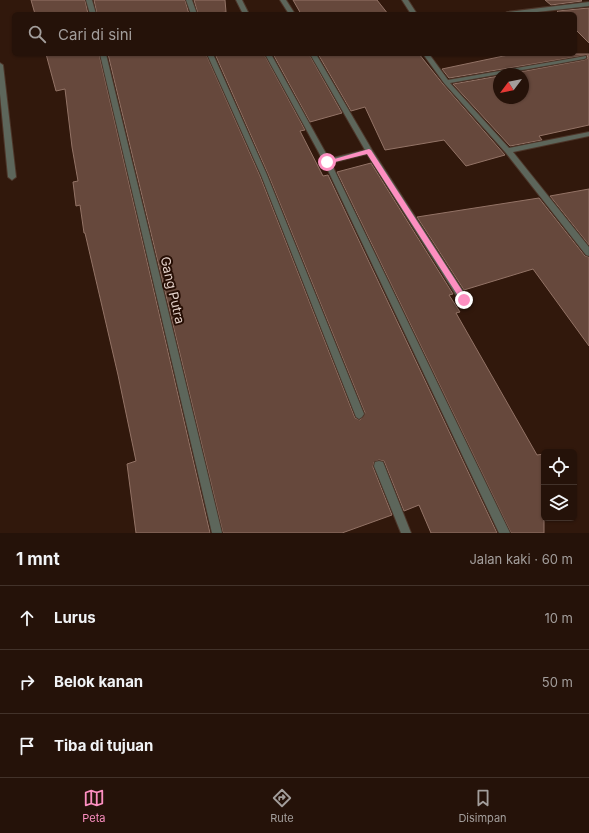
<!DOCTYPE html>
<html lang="id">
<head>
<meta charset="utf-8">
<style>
	:root { --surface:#251209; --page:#312017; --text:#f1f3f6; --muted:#a39e9c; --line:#42322a; --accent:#fd8fc1 }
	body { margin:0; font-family:Inter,sans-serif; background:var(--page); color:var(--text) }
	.controls { position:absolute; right:12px; bottom:12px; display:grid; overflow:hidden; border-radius:6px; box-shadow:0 1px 3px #0004 }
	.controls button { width:36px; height:36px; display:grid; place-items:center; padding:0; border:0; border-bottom:1px solid var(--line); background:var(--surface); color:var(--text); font:20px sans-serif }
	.compass { position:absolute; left:493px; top:68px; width:36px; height:36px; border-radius:50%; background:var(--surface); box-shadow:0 1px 3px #0004; rotate:238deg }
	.stop { position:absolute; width:12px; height:12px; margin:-9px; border:3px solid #fd8fc1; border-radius:50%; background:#fff }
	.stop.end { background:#fd8fc1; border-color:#fff; box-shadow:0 1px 4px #0008 }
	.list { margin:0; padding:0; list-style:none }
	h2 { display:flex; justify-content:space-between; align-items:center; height:52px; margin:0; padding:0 16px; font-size:17px }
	h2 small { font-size:13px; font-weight:400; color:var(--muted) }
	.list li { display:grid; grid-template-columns:26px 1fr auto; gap:12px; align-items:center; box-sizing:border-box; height:64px; padding:0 16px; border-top:1px solid var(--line) }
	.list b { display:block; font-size:15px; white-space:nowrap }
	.list em { font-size:13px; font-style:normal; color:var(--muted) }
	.icon { flex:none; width:22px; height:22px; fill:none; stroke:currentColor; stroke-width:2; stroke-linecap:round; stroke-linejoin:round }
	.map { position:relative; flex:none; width:589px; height:533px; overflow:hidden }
	.search { position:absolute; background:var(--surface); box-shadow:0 1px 3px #0004; left:12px; right:12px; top:12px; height:44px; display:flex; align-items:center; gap:10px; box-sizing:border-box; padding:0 14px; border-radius:6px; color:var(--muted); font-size:15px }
	.sheet { height:244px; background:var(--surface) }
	nav { display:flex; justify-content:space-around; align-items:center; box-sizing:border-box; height:56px; border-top:1px solid var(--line); background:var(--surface); font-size:11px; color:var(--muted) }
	nav a { display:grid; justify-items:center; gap:2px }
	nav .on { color:var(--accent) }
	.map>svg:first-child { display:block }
	.building { fill:#66483c; stroke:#937366 }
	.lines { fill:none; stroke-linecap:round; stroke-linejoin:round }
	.minor-casing { stroke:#4d362a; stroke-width:2 }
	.minor { fill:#5d665b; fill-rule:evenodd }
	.route { fill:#fd8fc1 }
	.labels { text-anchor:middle; stroke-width:4; stroke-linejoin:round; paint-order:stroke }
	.street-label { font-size:13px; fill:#e3d1ca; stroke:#260e04 }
</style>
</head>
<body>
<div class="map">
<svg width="589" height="533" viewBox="0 0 589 533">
	<rect width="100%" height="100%" fill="#31180c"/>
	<path class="building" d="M 31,0 L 85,0 L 88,14 L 35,14 Z
		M 94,0 L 185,0 L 189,14 L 97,14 Z
		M 194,0 L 225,0 L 226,12 L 214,14 L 198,14 Z
		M 293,0 L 377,0 L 388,14 L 301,14 Z
		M 545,0 L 581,0 L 582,1 L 551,5 Z
		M 589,8 L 589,43 L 575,29 L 575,14 L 560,14 L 557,11 Z
		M 46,54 L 99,54 L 210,533 L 136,533 L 127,464 L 136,461 L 118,375 L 85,233 L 84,233 L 80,205 L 76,206 L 73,182 L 78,181 L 72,147 L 65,89 L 56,91 Z
		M 108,54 L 206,54 L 260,176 L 355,418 L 360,420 L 365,413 L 268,174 L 215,54 L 264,54 L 305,130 L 300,131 L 323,176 L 328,175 L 497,533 L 431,533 L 419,505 L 404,511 L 384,461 L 379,460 L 374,462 L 373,467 L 392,515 L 342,533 L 223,533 Z
		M 273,54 L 309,54 L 342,113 L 310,122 Z
		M 318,54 L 419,54 L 443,84 L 505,155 L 466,166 L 444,140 L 385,150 L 365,107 L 351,111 Z
		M 513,54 L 589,54 L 589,125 L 539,136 L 542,140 L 510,146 L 453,84 L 499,76 L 499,98 L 523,98 L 523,74 L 509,74 L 584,60 L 588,58 L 587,55 L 449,78 L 442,69 Z
		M 371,163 L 453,294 L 449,295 L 460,312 L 456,313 L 537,455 L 544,454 L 544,533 L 511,533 L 337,172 Z
		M 589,189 L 589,245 L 550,196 Z
		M 539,198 L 585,256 L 589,257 L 589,346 L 533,269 L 464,290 L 417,217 Z"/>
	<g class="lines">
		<defs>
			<path id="minor" d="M 86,0 L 92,0 L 96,14 L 90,14 Z
				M 186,0 L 192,0 L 197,14 L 191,14 Z
				M 236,0 L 242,0 L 249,14 L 243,14 Z
				M 280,0 L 286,0 L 295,14 L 289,14 Z
				M 402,0 L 408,0 L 417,14 L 411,14 Z
				M 589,2 L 589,6 L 520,14 L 504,14 L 507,12 Z
				M 100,54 L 106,54 L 222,533 L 212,533 Z
				M 207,54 L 213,54 L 267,175 L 364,414 L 362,417 L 359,419 L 356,417 L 261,175 Z
				M 265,54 L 271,54 L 329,159 L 365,150 L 310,54 L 316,54 L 372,150 L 467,297 L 468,300 L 467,303 L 464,304 L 461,303 L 367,154 L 331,163 L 510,533 L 499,533 L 324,162 Z
				M 423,54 L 429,54 L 448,80 L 586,56 L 586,58 L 584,59 L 450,83 L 509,148 L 589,132 L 589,136 L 513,152 L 589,247 L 589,256 L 586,255 L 506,153 L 444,83 Z
				M 0,63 L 3,65 L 16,177 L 12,180 L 8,177 L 0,94 Z
				M 379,461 L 383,462 L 411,533 L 401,533 L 374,466 L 375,462 Z"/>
		</defs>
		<use href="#minor" class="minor-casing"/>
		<use href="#minor" class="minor"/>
	</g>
	<path class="route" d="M 369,149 L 371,150 L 467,298 L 467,302 L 462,302 L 367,154 L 327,164 L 324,162 Z"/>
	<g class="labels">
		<g class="street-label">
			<text transform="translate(173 290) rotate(77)" y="5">Gang Putra</text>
		</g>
	</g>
</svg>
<div class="controls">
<button><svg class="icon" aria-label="locate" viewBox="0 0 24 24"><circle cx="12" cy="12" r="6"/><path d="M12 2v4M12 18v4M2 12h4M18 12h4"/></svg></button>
<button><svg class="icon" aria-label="layers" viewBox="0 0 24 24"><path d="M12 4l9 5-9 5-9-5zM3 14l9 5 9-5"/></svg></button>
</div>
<svg class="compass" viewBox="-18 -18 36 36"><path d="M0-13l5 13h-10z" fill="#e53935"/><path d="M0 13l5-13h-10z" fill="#a39e9c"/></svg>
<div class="stop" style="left:327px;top:162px"></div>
<div class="stop end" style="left:464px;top:300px"></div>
<div class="search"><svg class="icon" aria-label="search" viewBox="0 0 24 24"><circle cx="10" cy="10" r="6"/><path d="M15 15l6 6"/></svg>Cari di sini</div>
</div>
<section class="sheet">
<h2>1 mnt<small>Jalan kaki · 60 m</small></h2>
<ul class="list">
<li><svg class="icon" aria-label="ahead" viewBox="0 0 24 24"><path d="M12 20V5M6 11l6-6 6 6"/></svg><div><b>Lurus</b></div><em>10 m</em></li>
<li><svg class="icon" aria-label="right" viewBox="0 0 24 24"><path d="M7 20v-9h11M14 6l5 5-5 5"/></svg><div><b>Belok kanan</b></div><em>50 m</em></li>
<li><svg class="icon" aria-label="arrive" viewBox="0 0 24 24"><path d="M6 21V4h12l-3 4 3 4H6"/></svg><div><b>Tiba di tujuan</b></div></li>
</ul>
</section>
<nav>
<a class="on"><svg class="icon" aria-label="map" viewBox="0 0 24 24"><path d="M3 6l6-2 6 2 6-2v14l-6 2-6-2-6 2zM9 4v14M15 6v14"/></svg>Peta</a>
<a><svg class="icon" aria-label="directions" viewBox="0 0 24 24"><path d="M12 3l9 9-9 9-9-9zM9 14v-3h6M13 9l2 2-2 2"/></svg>Rute</a>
<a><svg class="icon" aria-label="saved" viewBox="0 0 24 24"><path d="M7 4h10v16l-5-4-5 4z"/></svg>Disimpan</a>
</nav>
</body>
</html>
